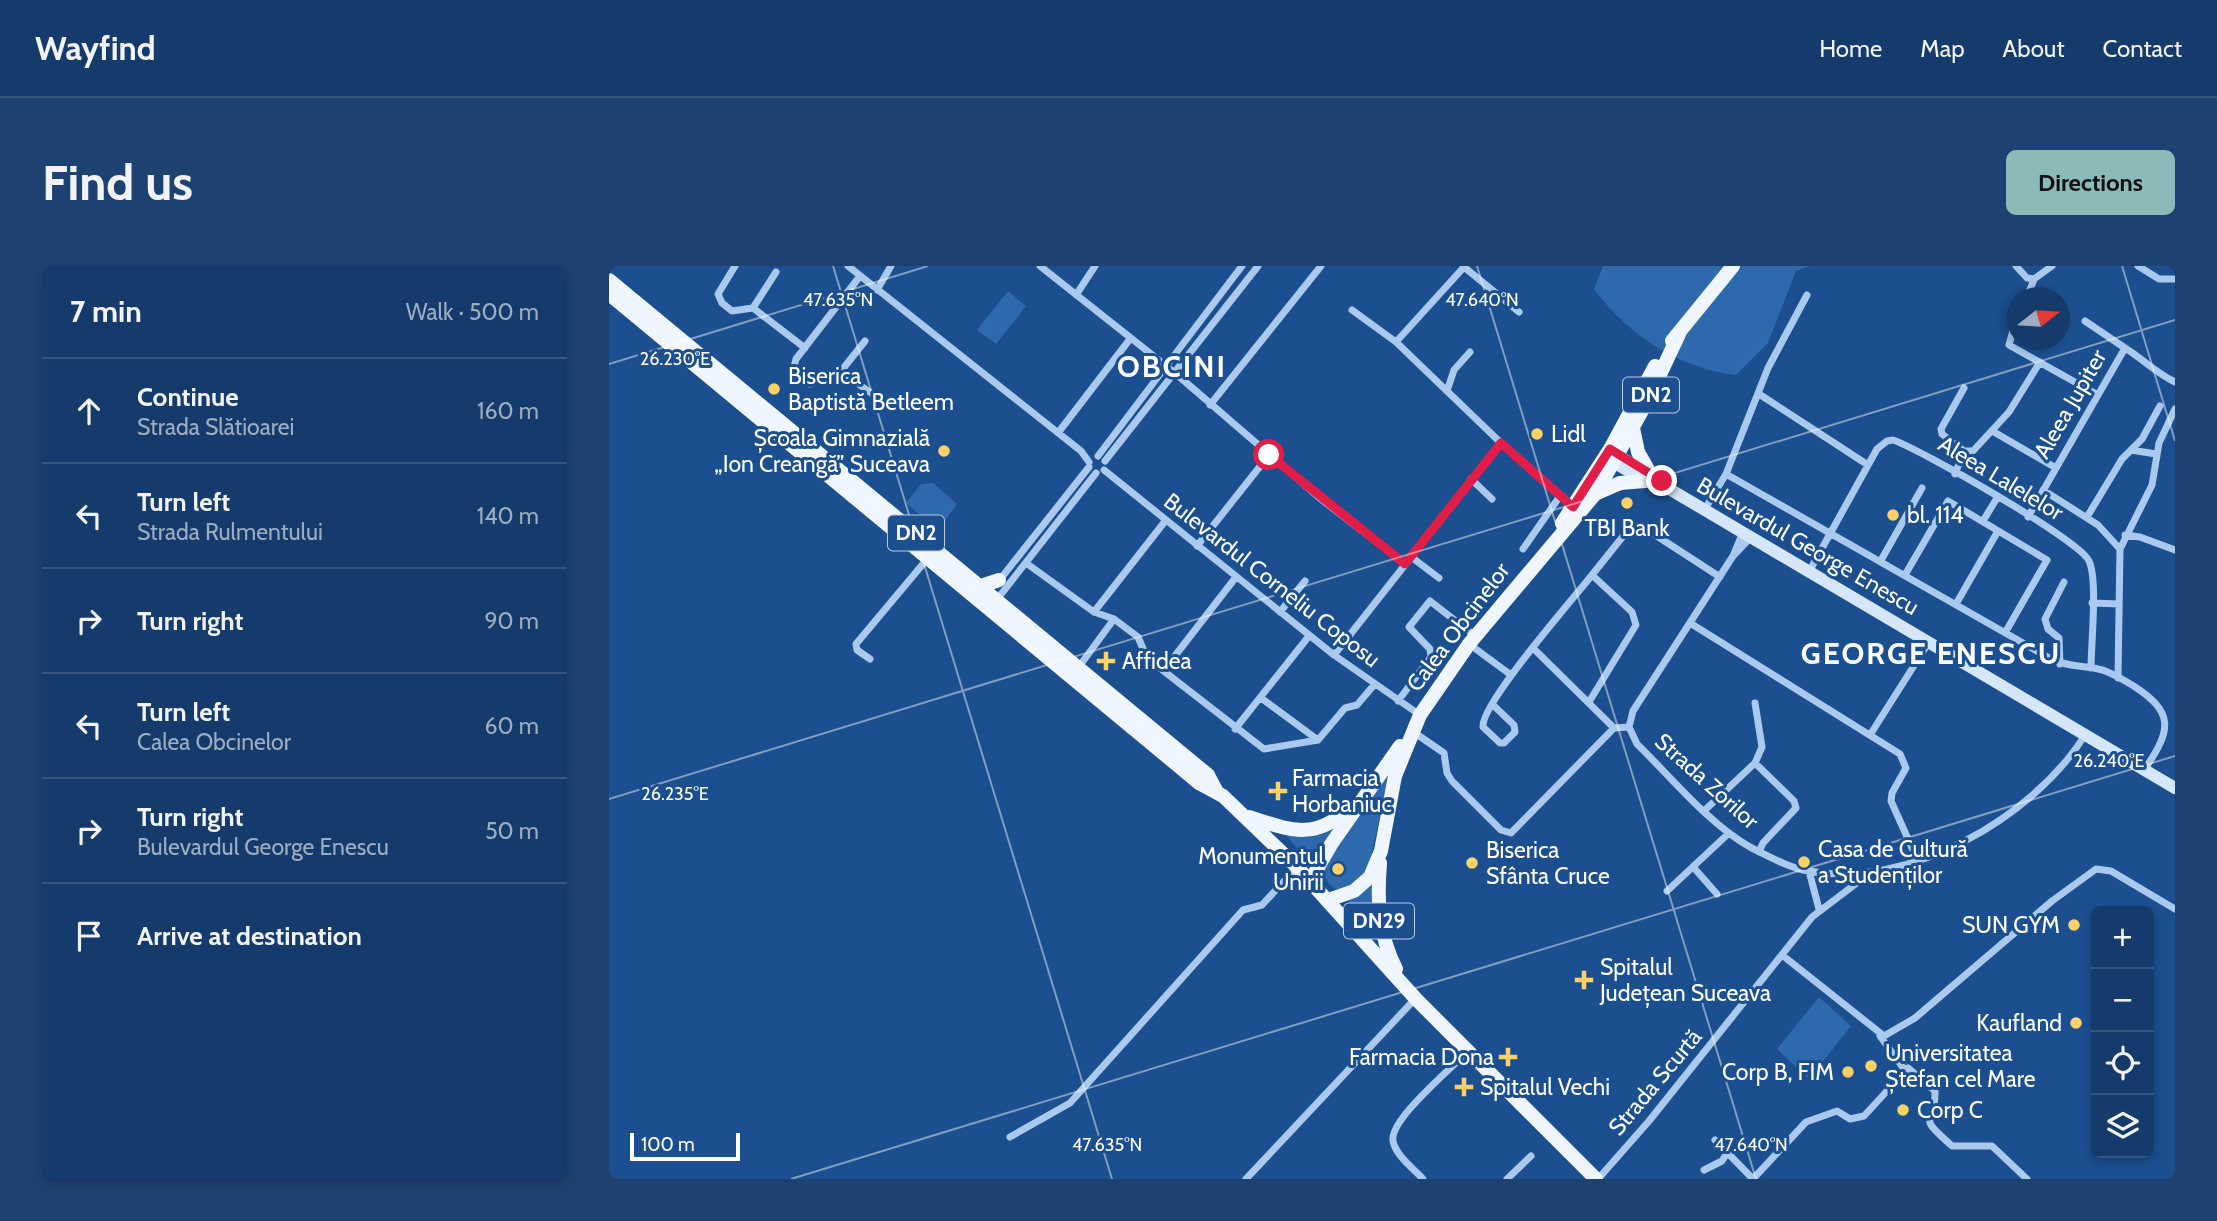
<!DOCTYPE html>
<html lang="en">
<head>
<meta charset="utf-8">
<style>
	:root { --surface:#143b6b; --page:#1d4271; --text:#f1f3f6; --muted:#9dadc1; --line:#33557e; --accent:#8bbbb9 }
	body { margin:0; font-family:Cabin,sans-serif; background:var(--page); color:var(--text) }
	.controls { position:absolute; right:21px; bottom:21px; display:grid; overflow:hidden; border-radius:10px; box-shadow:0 4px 10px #0003 }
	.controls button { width:63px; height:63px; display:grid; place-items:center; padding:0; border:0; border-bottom:2px solid var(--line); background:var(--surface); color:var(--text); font:35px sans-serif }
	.compass { position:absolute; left:1398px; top:21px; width:63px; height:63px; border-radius:50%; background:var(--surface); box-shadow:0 4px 10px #0003; rotate:73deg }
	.scale { position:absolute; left:21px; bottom:18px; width:110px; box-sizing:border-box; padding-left:7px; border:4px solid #fff; border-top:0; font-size:19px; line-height:24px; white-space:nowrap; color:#fff; -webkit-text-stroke:5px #1b4f8f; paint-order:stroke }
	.stop { position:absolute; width:21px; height:21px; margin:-16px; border:5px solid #e11d48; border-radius:50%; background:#fff }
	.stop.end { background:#e11d48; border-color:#fff; box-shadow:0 2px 7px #0008 }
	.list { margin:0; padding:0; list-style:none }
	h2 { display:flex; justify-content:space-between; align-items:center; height:91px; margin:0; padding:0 28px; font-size:30px }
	h2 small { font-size:23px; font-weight:400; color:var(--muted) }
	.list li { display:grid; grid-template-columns:46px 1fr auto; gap:21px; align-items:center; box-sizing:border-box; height:105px; padding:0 28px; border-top:2px solid var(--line) }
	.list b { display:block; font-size:26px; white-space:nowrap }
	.list p { margin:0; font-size:23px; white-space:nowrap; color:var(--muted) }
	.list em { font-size:23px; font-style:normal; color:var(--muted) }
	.icon { flex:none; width:38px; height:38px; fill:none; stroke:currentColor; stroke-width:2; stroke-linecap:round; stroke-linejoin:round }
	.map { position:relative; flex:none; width:1566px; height:913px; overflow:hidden; border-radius:10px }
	header { display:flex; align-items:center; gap:42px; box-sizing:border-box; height:98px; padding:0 35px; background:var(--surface); border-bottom:2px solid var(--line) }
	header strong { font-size:33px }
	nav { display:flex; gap:38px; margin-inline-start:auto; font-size:24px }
	.intro { display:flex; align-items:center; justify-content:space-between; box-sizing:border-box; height:168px; padding:0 42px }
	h1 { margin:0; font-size:49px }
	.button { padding:18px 32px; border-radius:10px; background:var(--accent); color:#111; font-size:24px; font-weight:700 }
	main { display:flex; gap:42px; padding:0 42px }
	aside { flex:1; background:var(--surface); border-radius:10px; box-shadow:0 4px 10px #0003 }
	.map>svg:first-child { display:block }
	.green { fill:#2e69ad }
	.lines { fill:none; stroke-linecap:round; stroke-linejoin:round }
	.street { stroke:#a9c9ee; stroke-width:7 }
	.secondary { stroke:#d6e6fa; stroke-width:12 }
	.primary { stroke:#f0f6ff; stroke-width:14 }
	.route { stroke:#e11d48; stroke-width:9 }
	.ticks { fill:none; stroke:#fff; stroke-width:2; stroke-opacity:0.45 }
	.poi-dot { fill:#ffd166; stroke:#1b4f8f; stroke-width:2.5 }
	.labels { text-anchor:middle; stroke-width:6; stroke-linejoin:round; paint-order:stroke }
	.shield { fill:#1b4f8f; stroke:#bbcadd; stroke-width:2 }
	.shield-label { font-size:21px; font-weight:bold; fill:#fff }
	.poi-label { font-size:23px; fill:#fff; stroke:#1b4f8f; text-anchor:start }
	.street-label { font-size:23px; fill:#fff; stroke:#1b4f8f }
	.district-label { font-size:30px; font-weight:bold; letter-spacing:2px; fill:#fff; stroke:#1b4f8f }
	.ticks-label { font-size:18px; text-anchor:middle; fill:#fff; stroke:#1b4f8f; stroke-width:6; stroke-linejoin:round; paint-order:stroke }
</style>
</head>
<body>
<header>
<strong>Wayfind</strong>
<nav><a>Home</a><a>Map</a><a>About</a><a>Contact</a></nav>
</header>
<div class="intro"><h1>Find us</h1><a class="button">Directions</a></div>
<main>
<aside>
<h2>7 min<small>Walk · 500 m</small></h2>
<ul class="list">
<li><svg class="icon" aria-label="ahead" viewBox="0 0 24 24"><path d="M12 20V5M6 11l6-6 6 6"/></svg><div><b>Continue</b><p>Strada Slătioarei</p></div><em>160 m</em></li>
<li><svg class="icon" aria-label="left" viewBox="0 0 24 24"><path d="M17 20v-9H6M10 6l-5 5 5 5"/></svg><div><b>Turn left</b><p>Strada Rulmentului</p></div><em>140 m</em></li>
<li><svg class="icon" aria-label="right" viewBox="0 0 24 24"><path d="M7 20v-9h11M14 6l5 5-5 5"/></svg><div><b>Turn right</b></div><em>90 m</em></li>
<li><svg class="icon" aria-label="left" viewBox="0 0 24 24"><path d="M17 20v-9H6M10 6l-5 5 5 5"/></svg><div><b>Turn left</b><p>Calea Obcinelor</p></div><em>60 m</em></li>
<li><svg class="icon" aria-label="right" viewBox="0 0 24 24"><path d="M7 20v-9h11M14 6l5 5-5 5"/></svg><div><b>Turn right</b><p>Bulevardul George Enescu</p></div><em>50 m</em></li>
<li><svg class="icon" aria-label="arrive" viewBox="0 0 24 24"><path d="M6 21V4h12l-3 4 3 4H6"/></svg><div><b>Arrive at destination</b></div></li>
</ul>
</aside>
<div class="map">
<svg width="1566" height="913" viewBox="0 0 1566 913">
	<rect width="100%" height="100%" fill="#1b4f8f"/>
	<path class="green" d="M 994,0 L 1202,0 L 1187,5 L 1159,77 L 1127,109 C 1069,102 1019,69 985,23 Z
		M 399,25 L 417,40 L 387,78 L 368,64 Z
		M 324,217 L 348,238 L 329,264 L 297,237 L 312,218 Z
		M 782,499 L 758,610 L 750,619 L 730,625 L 722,620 L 712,606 Z
		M 729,555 L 706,595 L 700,595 L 674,566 Z
		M 764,616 L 767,662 L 761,662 L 739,635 Z
		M 1210,731 L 1242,760 L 1200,813 L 1168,783 Z"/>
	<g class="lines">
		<path class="street" d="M 126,0 L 109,28 L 113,37 L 123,45 L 144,42 L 167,6
			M 239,0 L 472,185 L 480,196
			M 431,0 L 566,107 L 712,233 L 796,298
			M 1407,0 L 1418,12 L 1425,13 L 1443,0
			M 1529,0 L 1550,13 L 1566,13
			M 855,1 L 910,46
			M 251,10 L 187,93 L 185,101 L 201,118 L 223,109 L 238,110 L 282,141
			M 268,24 L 282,0
			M 467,29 L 486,0
			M 1418,32 L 1425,13
			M 144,42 L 196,82
			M 743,44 L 787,76 L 892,177 L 964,240
			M 1408,50 L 1400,79 L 1489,129
			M 787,76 L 856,0
			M 1516,82 C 1534,93 1547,107 1566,116
			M 229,109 L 256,75
			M 838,125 L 845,104 L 861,86
			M 1150,128 L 1259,199
			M 601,139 L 712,0
			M 1385,166 L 1447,202
			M 449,167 L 521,73
			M 1522,184 L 1547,188
			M 1355,185 L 1364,185 L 1400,146 L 1431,96
			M 489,190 L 633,0
			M 496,195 L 649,0
			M 495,204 L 725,389 L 811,449
			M 1117,208 L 1159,102 L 1198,29
			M 1346,208 L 1355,185 L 1333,168 L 1332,163 L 1355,122
			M 862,213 L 883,233
			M 1434,224 L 1489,259 L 1511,283 L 1509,412
			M 1096,243 L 1117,208 L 1442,393 C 1458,401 1472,399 1489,403 C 1501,405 1512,413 1523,419 C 1566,446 1563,464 1535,504
			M 1419,251 L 1516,82 L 1476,55
			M 1478,251 L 1513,193 L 1533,173 L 1551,140
			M 1374,255 L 1388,232
			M 1134,266 L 1124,290 L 1024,445 L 1020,461 L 1028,478 C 1061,510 1101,559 1141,581 C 1159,590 1180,602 1200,605 C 1299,624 1425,551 1476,469
			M 1516,269 L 1531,271 L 1566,284
			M 588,280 L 660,189
			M 914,283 L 951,230
			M 1511,283 L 1543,219 L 1550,177 L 1566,143
			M 801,290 L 830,312
			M 1124,290 L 1142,271
			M 1271,296 L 1313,222
			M 417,297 L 485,346 L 505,353 L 529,371 L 538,392 L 655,483 L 709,474 L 736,442 L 748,439 L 765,419
			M 1201,304 L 1268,183 L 1278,175 L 1284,174 C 1311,183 1472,275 1480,295 C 1489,314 1482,378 1482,402
			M 983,309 L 1019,264 L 1037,263 L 1111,311
			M 1296,309 L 1339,235 L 1438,294 L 1396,367
			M 389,316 L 480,201
			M 386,336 L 487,207
			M 1483,337 L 1510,338
			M 1347,338 L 1389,265
			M 485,346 L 557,254
			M 671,346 L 696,315
			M 1081,357 L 1291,488 L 1297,502 L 1283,527 L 1282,535 L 1308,593
			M 860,378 L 902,409
			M 925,383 L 1005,462
			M 725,389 L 892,177
			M 261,393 L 248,384 L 247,378 L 319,292
			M 1451,398 L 1450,372 L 1439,363 L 1436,353 L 1455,316
			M 469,402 L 505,353
			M 555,404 L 627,311
			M 652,432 L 709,474
			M 789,435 L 822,391 L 821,383 L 800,361 L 821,335 L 866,370
			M 884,439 L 905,459 L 906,466 L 895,477 L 891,477 L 874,461 C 871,439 964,333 983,309 L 1023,346 L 1027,359 L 980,436
			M 626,463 L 700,370
			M 803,465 L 835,487 L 838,507 L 843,515 L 892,564 L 902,567 L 1005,462 L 1020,461
			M 1261,469 L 1320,376
			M 1146,497 L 1185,535 L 1187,542 L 1154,577 L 1150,586
			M 1096,544 L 1146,497 L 1153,481 L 1146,437
			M 1085,602 L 1108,628
			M 1200,605 L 1210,643
			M 1058,625 L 1120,567
			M 1173,689 L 1275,770 L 1306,752 L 1443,635 L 1487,603 L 1502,605 L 1566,643
			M 1271,770 L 1295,803
			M 401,871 L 461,837 L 634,644 L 653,639 L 688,601
			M 1106,874 L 1144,913
			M 1095,904 L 1113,895 L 1118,887
			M 637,913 L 806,733
			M 814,913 C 804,902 787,890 784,875 C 780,854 843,802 859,785
			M 898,913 L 922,890
			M 989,913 L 1040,855 L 1203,651 L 1261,607
			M 1144,913 L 1197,856 L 1228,845 L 1241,853 L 1255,850 L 1299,802 L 1326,825 C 1327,862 1305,846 1343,880 L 1383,880 L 1418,913"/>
		<path class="secondary" d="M 1001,184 L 1062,224 L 1566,522
			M 997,192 L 1039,216"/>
		<path class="primary" d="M 0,14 L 599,509 L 608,526
			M 0,28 L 590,517 L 614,530 L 688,601 L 807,733 L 987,913
			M 1063,75 L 1124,0
			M 1024,162 L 1029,186 L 1042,209
			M 988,227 L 1011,217 L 1036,215
			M 953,257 L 1001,183 L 1046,100
			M 372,320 L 390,314
			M 640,551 C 681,564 704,575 740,543
			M 771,597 C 768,636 769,667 787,703
			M 701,615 L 723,577 L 791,480
			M 719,634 L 745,625 L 761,611 L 772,585 L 786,510 L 811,449 L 860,378 L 987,227 L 1040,132 L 1070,68"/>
	</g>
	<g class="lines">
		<path class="route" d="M 660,189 L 796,298 L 892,177 L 964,241 L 1001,183 L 1053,215"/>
	</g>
	<path class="ticks" d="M 224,0 L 503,913M 868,0 L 1147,913M 1513,0 L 1566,175M 0,98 L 319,0M 0,533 L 1566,54M 182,913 L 1566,490"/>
	<g class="poi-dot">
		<circle cx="165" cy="123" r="7"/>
		<circle cx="928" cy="168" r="7"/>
		<circle cx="335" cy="185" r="7"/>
		<circle cx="1018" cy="237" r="7"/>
		<circle cx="1284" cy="249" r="7"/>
		<path d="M493.5 384.5h7v7h7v7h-7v7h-7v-7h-7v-7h7z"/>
		<path d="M665.5 514.5h7v7h7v7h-7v7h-7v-7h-7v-7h7z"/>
		<circle cx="1195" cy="596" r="7"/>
		<circle cx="863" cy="597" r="7"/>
		<circle cx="729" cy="603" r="7"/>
		<circle cx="1465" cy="659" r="7"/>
		<path d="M971.5 703.5h7v7h7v7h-7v7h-7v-7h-7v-7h7z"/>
		<circle cx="1467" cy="757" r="7"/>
		<path d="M895.5 780.5h7v7h7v7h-7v7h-7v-7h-7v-7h7z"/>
		<circle cx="1262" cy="800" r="7"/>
		<circle cx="1239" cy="806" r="7"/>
		<path d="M851.5 810.5h7v7h7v7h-7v7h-7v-7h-7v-7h7z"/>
		<circle cx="1294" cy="844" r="7"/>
	</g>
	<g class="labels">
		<g class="shield">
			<rect x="1014" y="111.5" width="56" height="35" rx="5"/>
			<rect x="279" y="249.5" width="56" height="35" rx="5"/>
			<rect x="735" y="637.5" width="70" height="35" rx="5"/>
		</g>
		<g class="shield-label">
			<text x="1042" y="136">DN2</text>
			<text x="307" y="274">DN2</text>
			<text x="770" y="662">DN29</text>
		</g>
		<g class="poi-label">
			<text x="179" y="118">Biserica<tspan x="179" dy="26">Baptistă Betleem</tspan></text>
			<text x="942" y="176">Lidl</text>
			<text x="321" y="180" text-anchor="end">Școala Gimnazială<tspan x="321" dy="26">„Ion Creangă” Suceava</tspan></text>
			<text x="1298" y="257">bl. 114</text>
			<text x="1018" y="270" text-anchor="middle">TBI Bank</text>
			<text x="513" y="403">Affidea</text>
			<text x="683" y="520">Farmacia<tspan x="683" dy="26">Horbaniuc</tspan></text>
			<text x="1209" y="591">Casa de Cultură<tspan x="1209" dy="26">a Studenților</tspan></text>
			<text x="877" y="592">Biserica<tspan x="877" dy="26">Sfânta Cruce</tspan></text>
			<text x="715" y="598" text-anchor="end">Monumentul<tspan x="715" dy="26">Unirii</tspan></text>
			<text x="1451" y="667" text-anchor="end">SUN GYM</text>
			<text x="991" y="709">Spitalul<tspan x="991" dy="26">Județean Suceava</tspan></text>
			<text x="1453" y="765" text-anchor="end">Kaufland</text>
			<text x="1276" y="795">Universitatea<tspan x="1276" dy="26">Ștefan cel Mare</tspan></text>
			<text x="885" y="799" text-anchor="end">Farmacia Dona</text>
			<text x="1225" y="814" text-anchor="end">Corp B, FIM</text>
			<text x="871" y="829">Spitalul Vechi</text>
			<text x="1308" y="852">Corp C</text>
		</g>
		<g class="street-label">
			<text transform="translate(1461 138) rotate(-60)" y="8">Aleea Jupiter</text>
			<text transform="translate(1392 212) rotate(31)" y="8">Aleea Lalelelor</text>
			<text transform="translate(1199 280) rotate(30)" y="8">Bulevardul George Enescu</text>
			<text transform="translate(663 314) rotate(38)" y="8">Bulevardul Corneliu Coposu</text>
			<text transform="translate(849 361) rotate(-53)" y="8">Calea Obcinelor</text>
			<text transform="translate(1098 515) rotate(42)" y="8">Strada Zorilor</text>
			<text transform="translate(1046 816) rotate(-50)" y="8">Strada Scurtă</text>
		</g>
		<g class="district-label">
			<text x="563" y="111">OBCINI</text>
			<text x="1322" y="398">GEORGE ENESCU</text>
		</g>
	</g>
	<g class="ticks-label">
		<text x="229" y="40">47.635°N</text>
		<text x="873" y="40">47.640°N</text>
		<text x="66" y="99">26.230°E</text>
		<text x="1500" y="501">26.240°E</text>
		<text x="66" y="534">26.235°E</text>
		<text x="498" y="885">47.635°N</text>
		<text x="1142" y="885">47.640°N</text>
	</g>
</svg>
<div class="controls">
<button>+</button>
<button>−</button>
<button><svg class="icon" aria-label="locate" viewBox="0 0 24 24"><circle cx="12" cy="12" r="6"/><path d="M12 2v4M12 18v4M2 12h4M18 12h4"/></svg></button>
<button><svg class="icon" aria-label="layers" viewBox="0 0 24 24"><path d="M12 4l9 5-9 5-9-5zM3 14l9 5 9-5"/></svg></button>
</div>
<svg class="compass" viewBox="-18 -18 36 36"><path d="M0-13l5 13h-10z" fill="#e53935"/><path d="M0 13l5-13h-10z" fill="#9dadc1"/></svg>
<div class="scale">100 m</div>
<div class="stop" style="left:660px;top:189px"></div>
<div class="stop end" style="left:1053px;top:215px"></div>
</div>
</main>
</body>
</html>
